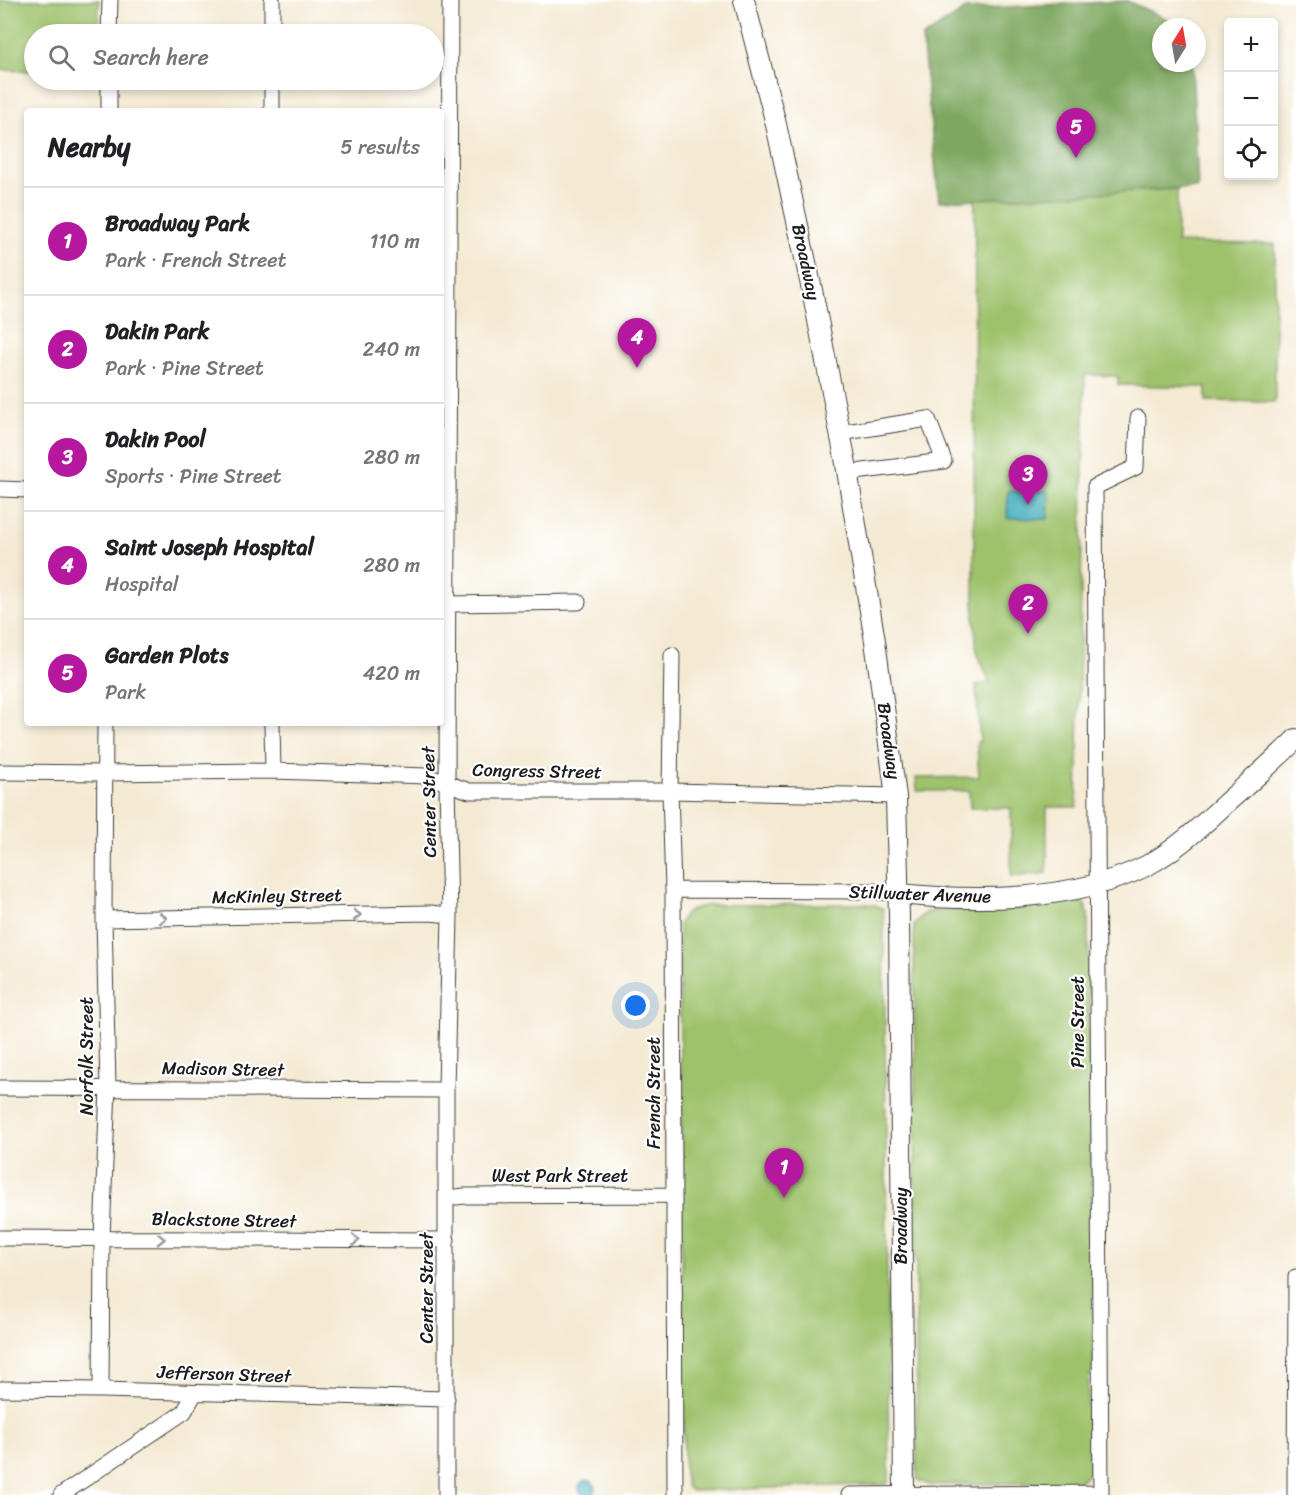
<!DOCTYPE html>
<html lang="en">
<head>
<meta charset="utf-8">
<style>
	:root { --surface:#fff; --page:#f6f6f6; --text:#202124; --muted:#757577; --line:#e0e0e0; --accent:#b5179e }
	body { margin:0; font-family:Sriracha,sans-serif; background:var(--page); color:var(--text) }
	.controls { position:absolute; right:18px; top:18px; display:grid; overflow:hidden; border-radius:6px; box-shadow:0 3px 9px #0003 }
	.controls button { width:54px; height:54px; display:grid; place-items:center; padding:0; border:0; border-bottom:2px solid var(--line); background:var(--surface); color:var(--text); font:30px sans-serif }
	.compass { position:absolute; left:1152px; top:18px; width:54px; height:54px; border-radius:50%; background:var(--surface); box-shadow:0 3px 9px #0003; rotate:11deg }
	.you { position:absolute; left:636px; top:1006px; width:21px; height:21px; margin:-15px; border:4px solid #fff; border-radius:50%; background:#1a73e8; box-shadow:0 0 0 9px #1a73e833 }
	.badge { display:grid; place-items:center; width:39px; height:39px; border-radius:50%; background:var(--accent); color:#fff; font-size:20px; font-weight:700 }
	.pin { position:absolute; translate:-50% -50px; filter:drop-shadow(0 2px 3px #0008) }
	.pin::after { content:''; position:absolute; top:32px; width:21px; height:18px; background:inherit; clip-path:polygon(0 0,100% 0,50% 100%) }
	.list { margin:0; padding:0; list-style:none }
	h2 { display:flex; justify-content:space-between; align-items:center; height:78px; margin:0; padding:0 24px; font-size:26px }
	h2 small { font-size:20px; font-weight:400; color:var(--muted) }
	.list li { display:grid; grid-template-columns:39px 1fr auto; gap:18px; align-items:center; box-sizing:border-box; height:108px; padding:0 24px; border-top:2px solid var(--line) }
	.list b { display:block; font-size:22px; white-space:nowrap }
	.list p { margin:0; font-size:20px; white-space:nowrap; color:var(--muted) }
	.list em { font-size:20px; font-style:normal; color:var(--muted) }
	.icon { flex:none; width:33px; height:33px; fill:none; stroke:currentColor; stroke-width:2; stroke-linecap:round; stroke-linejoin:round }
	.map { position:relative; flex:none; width:1296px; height:1495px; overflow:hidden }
	.search { position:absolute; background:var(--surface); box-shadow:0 3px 9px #0003; left:24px; top:24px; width:420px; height:66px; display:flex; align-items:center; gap:15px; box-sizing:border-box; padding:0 21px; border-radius:33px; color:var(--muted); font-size:22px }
	.panel { position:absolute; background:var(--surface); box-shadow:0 3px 9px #0003; left:24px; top:108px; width:420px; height:618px; border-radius:6px }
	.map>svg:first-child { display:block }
	.green { fill:#9ec26c; stroke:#5d6f44; stroke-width:1.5 }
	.forest { fill:#7ea860; stroke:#4d623e; stroke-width:1.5 }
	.water { fill:#3eadbc; stroke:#2d646c; stroke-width:1.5 }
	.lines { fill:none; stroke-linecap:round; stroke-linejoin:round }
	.minor-casing { stroke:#3c3b37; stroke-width:17 }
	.major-casing { stroke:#3c3b37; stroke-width:22 }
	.minor { stroke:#fff; stroke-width:15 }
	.major { stroke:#fff; stroke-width:20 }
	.oneway { stroke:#999 }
	.labels { text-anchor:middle; stroke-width:4.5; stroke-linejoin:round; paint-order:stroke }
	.street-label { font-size:18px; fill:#1c1c1c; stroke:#fff }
</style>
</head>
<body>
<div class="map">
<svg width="1296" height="1495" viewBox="0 0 1296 1495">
	<rect width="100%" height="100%" fill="#fff"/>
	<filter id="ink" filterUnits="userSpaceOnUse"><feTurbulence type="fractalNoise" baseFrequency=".0167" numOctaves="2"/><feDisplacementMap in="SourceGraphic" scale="12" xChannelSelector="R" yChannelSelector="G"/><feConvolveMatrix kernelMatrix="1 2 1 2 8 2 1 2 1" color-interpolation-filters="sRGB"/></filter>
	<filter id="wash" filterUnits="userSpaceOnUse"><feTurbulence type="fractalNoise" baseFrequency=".008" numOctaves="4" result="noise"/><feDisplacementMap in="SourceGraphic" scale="24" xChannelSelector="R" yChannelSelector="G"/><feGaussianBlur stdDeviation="1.35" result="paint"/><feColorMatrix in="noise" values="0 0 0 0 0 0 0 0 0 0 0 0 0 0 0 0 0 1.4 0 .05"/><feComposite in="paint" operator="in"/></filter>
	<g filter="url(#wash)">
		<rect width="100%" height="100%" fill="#f4ead3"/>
		<path class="green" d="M 0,0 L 99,0 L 99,34 L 34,34 L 34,71 L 0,70 Z
			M 975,71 L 1177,73 L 1177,243 L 1275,244 L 1275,402 L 1206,401 L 1206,387 L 1118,385 L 1118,376 L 1085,375 L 1077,807 L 1047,807 L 1047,873 L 1011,877 L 1011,808 L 970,808 L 969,791 L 917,791 L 916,778 L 979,777 L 977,742 L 980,742 L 976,685 L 990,683 L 977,652 L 974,616 Z
			M 1072,900 L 1079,900 L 1084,903 L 1088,914 L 1094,1367 L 1088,1380 L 1088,1388 L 1089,1455 L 1093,1464 L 1092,1472 L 1077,1482 L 929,1485 L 918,1480 L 917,1474 L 914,924 L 926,912 L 937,910 L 1013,909 Z
			M 866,904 L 875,905 L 883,909 L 884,925 L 889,1480 L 887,1484 L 692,1491 L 687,1488 L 684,1475 L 679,924 C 685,910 695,907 710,905 Z"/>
		<path class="forest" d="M 1127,1 L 1185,27 L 1161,27 L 1161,63 L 1192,63 L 1198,188 L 939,201 L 922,38 L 966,9 Z"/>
		<path class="water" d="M 1008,491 L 1049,491 L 1048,519 L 1007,518 Z
			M579 1488a8 8 0 1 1 16 0a8 8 0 1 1-16 0Z"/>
	</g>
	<g filter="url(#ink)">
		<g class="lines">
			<defs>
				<path id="minor" d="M 272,0 L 272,34
					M 109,34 L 110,0
					M 272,80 L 272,111
					M 109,111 L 109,80
					M 840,433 L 928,419 L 944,461 L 847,473
					M 0,489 L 27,490
					M 448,604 L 578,602
					M 672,655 L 670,791 L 673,890 L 675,1495
					M 272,723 L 273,771
					M 0,772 L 105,773 L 273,771 L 427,776 L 469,791 L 670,791 L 896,796
					M 673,890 L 872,891 L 899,894
					M 104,919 L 430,913 L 450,915
					M 0,1088 L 446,1090
					M 447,1198 L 465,1196 L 673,1195
					M 0,1238 L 447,1240
					M 0,1389 L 101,1390 L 447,1399
					M 101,1390 L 102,1238 L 108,1087 L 104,919 L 105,723
					M 61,1495 L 184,1412 L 195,1393
					M 446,1495 L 446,1090 L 450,915 L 447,784 L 450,0
					M 849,1495 L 1101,1493
					M 1101,1495 L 1095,487 L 1136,467 L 1138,418
					M 1295,1495 L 1296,1277"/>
				<path id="major" d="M 744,0 L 775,120 L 812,290 L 845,458 L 875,641 L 896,796 L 899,916 L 904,1495
					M 899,894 C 977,902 1075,901 1146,866 C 1175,851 1201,826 1225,804 C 1249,783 1273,762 1296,739"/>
			</defs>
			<use href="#minor" class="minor-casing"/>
			<use href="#major" class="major-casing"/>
			<use href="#minor" class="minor"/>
			<use href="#major" class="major"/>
		</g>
		<defs><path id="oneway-chevron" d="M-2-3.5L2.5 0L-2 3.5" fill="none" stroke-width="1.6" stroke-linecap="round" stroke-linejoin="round" transform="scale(1.5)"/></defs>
		<g class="oneway">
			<use href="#oneway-chevron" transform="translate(357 915) rotate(-1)"/>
			<use href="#oneway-chevron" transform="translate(163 918) rotate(-1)"/>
			<use href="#oneway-chevron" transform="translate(161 1239) rotate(1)"/>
			<use href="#oneway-chevron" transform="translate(356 1240) rotate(-1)"/>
		</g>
	</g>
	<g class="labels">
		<g class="street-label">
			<text transform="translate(806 262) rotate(78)" y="6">Broadway</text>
			<text transform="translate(889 741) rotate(82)" y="6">Broadway</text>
			<text transform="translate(537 771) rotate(1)" y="6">Congress Street</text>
			<text transform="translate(429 802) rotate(-91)" y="6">Center Street</text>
			<text transform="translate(920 894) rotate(2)" y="6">Stillwater Avenue</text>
			<text transform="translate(277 896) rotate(-1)" y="6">McKinley Street</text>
			<text transform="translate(1078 1022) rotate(-90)" y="6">Pine Street</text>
			<text transform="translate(87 1056) rotate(-90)" y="6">Norfolk Street</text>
			<text transform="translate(223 1069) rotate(1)" y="6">Madison Street</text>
			<text transform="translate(654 1093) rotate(-90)" y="6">French Street</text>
			<text x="560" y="1182">West Park Street</text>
			<text transform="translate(224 1220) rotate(1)" y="6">Blackstone Street</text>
			<text transform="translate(901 1226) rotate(-90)" y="6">Broadway</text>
			<text transform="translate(427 1288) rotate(-90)" y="6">Center Street</text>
			<text transform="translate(224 1374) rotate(2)" y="6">Jefferson Street</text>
		</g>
	</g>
</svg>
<div class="controls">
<button>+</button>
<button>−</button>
<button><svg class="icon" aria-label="locate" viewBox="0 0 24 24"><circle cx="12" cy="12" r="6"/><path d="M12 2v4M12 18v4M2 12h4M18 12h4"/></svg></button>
</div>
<svg class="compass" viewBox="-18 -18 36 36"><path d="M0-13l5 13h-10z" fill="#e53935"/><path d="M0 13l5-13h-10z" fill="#757577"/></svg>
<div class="you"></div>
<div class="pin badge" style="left:784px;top:1198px">1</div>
<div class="pin badge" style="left:1028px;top:634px">2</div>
<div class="pin badge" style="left:1028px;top:505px">3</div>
<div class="pin badge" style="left:637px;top:368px">4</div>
<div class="pin badge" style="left:1076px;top:158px">5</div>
<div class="search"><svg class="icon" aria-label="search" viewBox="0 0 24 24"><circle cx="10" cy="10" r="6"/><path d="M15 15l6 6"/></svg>Search here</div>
<section class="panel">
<h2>Nearby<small>5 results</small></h2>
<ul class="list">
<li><span class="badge">1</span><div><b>Broadway Park</b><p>Park · French Street</p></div><em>110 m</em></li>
<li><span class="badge">2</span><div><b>Dakin Park</b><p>Park · Pine Street</p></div><em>240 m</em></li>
<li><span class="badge">3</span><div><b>Dakin Pool</b><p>Sports · Pine Street</p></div><em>280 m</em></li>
<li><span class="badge">4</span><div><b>Saint Joseph Hospital</b><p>Hospital</p></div><em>280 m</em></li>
<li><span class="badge">5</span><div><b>Garden Plots</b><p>Park</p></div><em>420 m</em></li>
</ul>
</section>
</div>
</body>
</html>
